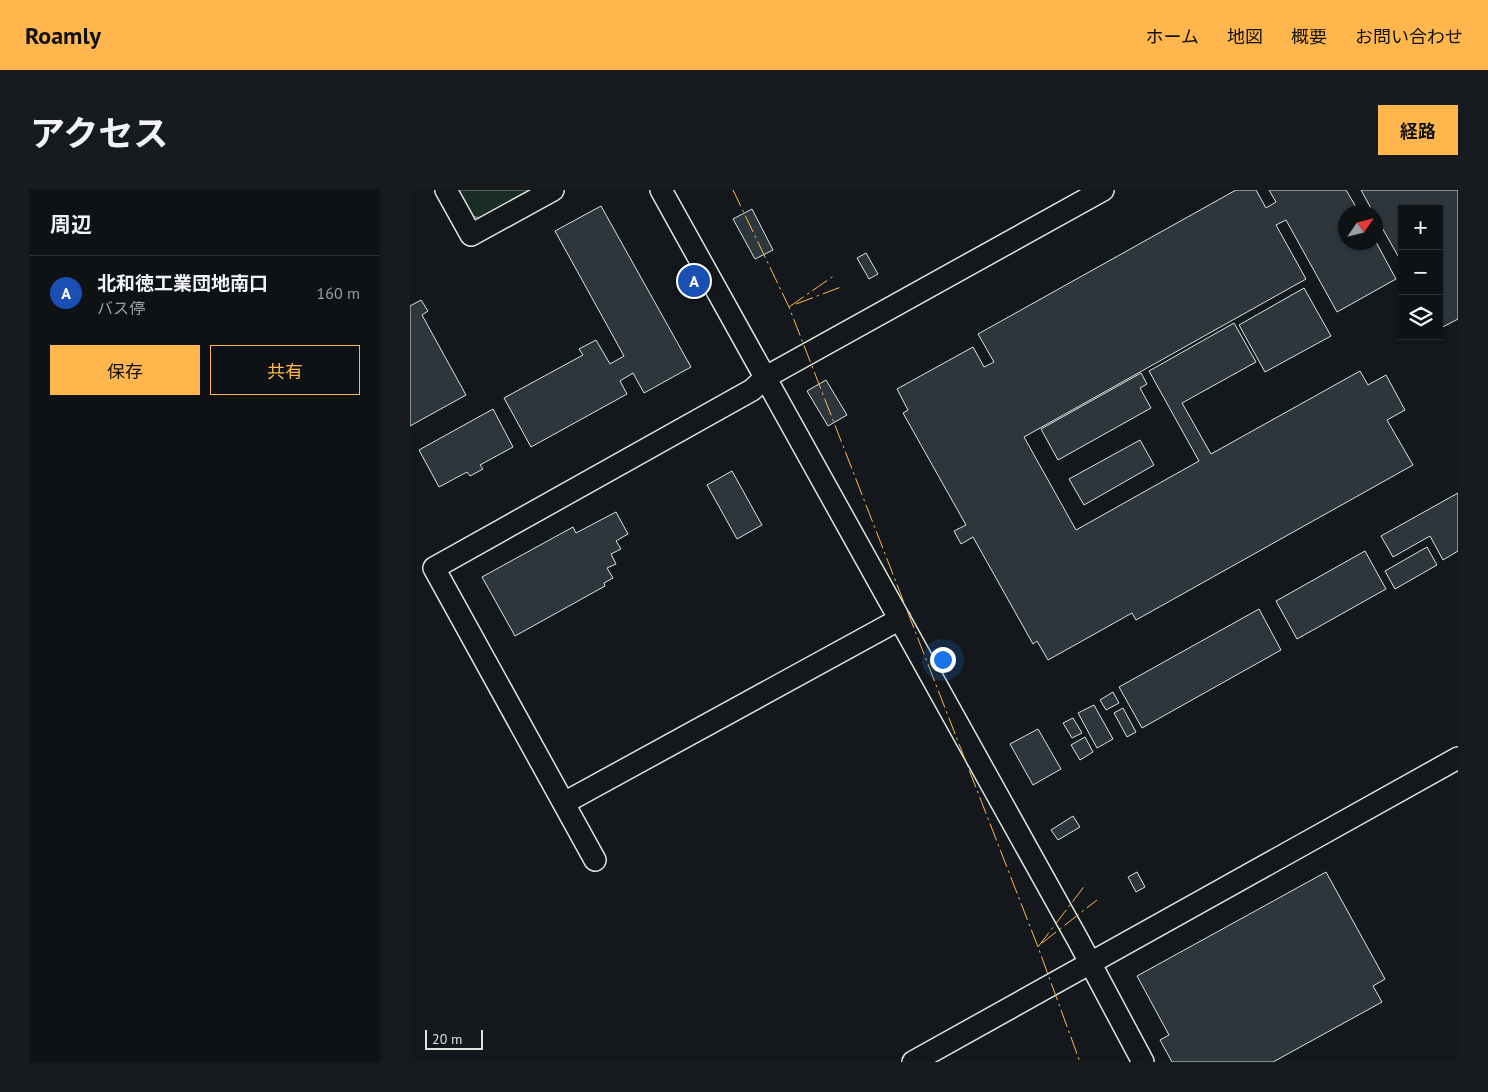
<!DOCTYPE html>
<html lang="ja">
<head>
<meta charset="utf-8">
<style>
	:root { --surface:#0f1215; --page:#181b1e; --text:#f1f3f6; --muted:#9b9ea0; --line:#2f3234; --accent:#ffb74d }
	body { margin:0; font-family:"PT Sans","Noto Sans JP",sans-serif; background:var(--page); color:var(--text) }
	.controls { position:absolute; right:15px; top:15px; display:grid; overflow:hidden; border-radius:0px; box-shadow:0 1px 4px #0004 }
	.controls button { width:45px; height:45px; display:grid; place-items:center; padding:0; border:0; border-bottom:1px solid var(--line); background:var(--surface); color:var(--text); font:25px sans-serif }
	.compass { position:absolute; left:928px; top:15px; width:45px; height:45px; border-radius:50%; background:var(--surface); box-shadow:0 1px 4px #0004; rotate:55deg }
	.scale { position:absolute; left:15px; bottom:12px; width:58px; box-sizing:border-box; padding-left:5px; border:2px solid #d8e6dc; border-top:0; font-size:14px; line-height:18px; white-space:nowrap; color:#d8e6dc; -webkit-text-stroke:4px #14181c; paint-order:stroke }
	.you { position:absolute; left:532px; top:469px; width:18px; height:18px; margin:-12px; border:4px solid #fff; border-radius:50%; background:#1a73e8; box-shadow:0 0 0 8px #1a73e833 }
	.badge { display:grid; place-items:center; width:32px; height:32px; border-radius:50%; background:var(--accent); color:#fff; font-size:16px; font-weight:700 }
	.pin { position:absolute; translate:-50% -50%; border:2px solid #fff; box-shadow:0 1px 5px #0006 }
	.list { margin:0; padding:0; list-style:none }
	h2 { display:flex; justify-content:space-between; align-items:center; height:65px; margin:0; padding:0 20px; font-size:21px }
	h2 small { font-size:16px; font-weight:400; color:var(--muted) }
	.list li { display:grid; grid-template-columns:32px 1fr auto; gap:15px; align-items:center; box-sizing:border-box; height:75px; padding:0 20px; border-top:1px solid var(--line) }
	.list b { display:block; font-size:19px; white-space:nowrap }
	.list p { margin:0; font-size:16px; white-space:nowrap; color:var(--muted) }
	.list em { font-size:16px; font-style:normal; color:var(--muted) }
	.actions { display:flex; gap:10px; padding:15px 20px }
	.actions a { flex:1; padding:11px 0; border:1px solid var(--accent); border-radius:0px; text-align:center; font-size:18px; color:var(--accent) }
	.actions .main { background:var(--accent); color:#111 }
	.icon { flex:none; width:28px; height:28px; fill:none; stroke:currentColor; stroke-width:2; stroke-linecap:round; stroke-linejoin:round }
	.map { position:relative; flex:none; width:1048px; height:872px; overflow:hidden; border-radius:0px }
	header { display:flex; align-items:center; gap:30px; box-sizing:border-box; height:70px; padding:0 25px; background:var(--accent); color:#111 }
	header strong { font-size:24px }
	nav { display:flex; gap:28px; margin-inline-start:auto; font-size:18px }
	.intro { display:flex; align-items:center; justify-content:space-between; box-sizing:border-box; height:120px; padding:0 30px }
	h1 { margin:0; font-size:35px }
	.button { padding:12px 22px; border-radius:0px; background:var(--accent); color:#111; font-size:18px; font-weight:700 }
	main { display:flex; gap:30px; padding:0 30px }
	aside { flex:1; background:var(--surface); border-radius:0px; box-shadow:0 1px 4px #0004 }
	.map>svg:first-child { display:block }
	.green { fill:#1a2d24; stroke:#939e99 }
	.building { fill:#2c363c; stroke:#d8e6dc }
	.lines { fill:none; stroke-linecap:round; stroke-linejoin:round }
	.minor-casing { stroke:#d8e6dc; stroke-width:24 }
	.minor { stroke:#14181c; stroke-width:21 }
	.power { stroke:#ffb74d; stroke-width:1; stroke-dasharray:18 4 2.5 4; stroke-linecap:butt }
</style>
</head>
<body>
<header>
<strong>Roamly</strong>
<nav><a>ホーム</a><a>地図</a><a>概要</a><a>お問い合わせ</a></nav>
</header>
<div class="intro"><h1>アクセス</h1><a class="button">経路</a></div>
<main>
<aside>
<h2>周辺<small></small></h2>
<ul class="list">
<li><span class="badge" style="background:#1a4fb4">A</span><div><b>北和徳工業団地南口</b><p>バス停</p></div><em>160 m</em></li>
</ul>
<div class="actions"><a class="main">保存</a><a>共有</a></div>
</aside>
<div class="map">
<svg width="1048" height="872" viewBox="0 0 1048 872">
	<rect width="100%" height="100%" fill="#14181c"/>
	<path class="green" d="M 46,0 L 123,0 L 72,28 L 60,26 Z"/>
	<path class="building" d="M 826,0 L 846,0 L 856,18 L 866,12 L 859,0 L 936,0 L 949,22 L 936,22 L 936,52 L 966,52 L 986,89 L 927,122 L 876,30 L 866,35 L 896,89 L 614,247 L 666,340 L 789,271 L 739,181 L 824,133 L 846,172 L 772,213 L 801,264 L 950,181 L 958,195 L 976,185 L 995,220 L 977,230 L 1003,275 L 726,430 L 722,423 L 638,470 L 627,451 L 623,454 L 563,347 L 551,354 L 544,341 L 556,335 L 493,223 L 498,220 L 487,199 L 563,157 L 574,177 L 584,172 L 568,144 Z
		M 951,0 L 1048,0 L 1048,129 L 1029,139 L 1029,19 L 992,19 L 992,73 L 966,27 L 966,22 L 963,22 Z
		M 191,16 L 281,177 L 234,203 L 223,183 L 210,191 L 217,204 L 121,257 L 94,208 L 173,165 L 169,159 L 186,150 L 200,174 L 214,166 L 145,41 Z
		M 342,19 L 363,60 L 345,69 L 323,29 Z
		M 456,63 L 468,84 L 459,89 L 447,68 Z
		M 894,98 L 921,146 L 855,182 L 829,135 Z
		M 11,110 L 18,121 L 12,125 L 56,205 L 0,236 L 0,116 Z
		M 731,183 L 737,194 L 730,198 L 741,218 L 648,270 L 631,239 Z
		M 416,190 L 437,225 L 418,236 L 397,201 Z
		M 83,219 L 103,257 L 70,275 L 73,279 L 60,286 L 57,282 L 29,297 L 9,260 Z
		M 730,250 L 744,275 L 674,315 L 659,289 Z
		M 322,281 L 352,335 L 327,349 L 297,295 Z
		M 1048,303 L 1048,361 L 1033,370 L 1020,346 L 983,367 L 971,346 Z
		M 206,322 L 218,344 L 206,351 L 211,359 L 201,364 L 206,374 L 197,378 L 203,388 L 194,393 L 195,396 L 105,446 L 72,387 L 163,337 L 166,343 Z
		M 1017,357 L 1027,375 L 985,399 L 975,381 Z
		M 955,361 L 976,399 L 887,449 L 866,411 Z
		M 849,419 L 871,460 L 732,538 L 709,497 Z
		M 703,502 L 709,513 L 696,520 L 690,510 Z
		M 684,515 L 703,549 L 687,558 L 668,523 Z
		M 713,518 L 726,542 L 717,547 L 704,523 Z
		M 663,528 L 672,543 L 662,548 L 653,533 Z
		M 628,539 L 651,579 L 623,595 L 600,554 Z
		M 675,547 L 683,562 L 670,570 L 661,555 Z
		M 663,626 L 670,637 L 648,650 L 641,640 Z
		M 727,682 L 735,697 L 726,702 L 718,687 Z
		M 916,682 L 975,789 L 963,796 L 972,812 L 863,872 L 762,872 L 750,850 L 759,845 L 727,786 Z"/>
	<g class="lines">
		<defs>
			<path id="minor" d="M 36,0 L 61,45 L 143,0
				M 251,0 L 668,750 L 733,872
				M 154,613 L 490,429
				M 185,670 L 24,378 L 342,200 L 356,187 L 693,0
				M 503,872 L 1048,568"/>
		</defs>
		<use href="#minor" class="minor-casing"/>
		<use href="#minor" class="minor"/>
		<path class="power" d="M 323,0 L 379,117 L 628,757 L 670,872
			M 386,114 L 431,97
			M 379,117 L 425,85
			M 632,753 L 687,710
			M 628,757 L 676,694"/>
	</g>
</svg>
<div class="controls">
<button>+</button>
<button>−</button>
<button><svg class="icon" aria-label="layers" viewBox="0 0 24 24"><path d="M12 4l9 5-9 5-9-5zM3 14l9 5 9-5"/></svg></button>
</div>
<svg class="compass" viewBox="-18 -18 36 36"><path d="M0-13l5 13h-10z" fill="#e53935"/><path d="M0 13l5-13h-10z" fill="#9b9ea0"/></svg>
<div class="scale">20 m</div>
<div class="you"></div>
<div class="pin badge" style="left:284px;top:91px;background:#1a4fb4">A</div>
</div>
</main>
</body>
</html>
